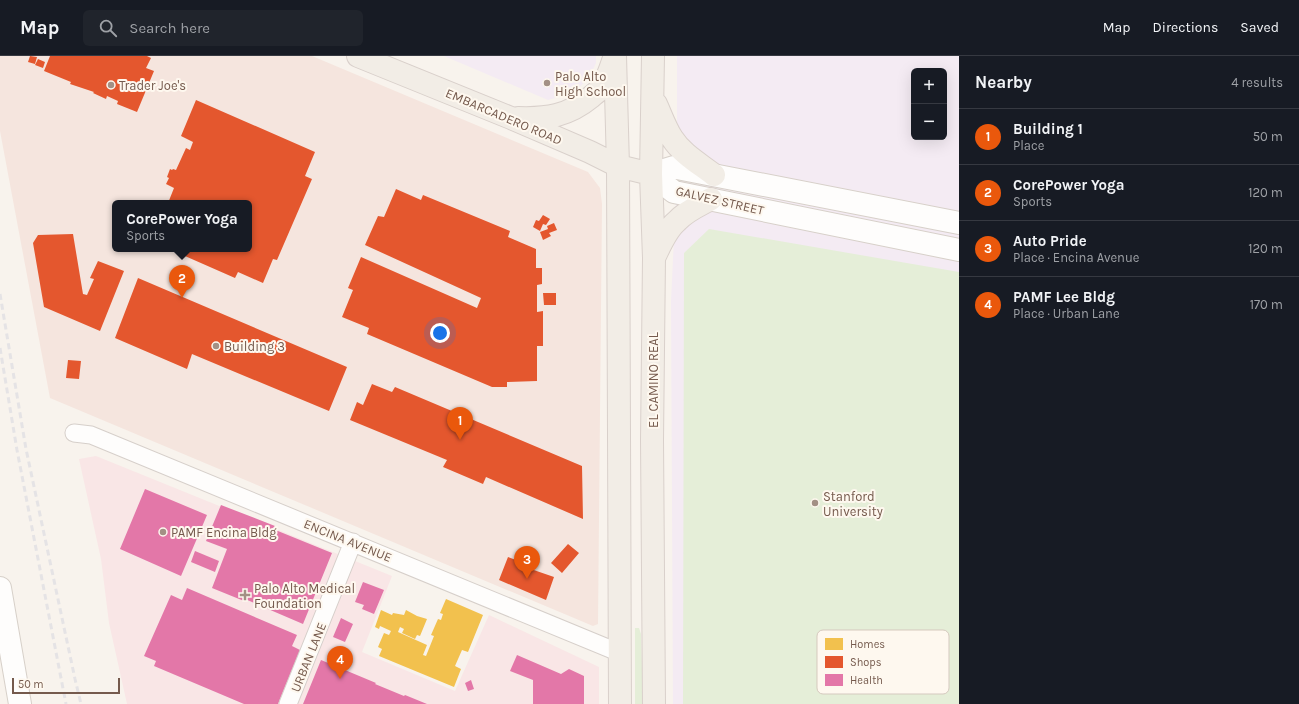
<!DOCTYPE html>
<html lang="en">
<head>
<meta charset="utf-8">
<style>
	:root { --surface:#171b24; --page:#20242c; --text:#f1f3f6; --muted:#9ea1a6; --line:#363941; --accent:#ea580c }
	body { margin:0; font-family:Karla,sans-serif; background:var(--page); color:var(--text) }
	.controls { position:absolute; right:12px; top:12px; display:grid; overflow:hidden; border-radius:6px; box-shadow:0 4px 16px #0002 }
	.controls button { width:36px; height:36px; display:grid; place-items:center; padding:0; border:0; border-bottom:1px solid var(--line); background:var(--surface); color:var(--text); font:20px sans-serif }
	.scale { position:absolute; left:12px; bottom:10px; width:108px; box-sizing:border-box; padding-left:4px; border:2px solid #755a4d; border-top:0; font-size:11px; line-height:14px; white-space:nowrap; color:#755a4d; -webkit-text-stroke:3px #fef8ef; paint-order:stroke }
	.you { position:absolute; left:440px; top:277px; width:14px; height:14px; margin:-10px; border:3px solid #fff; border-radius:50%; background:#1a73e8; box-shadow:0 0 0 6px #1a73e833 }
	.badge { display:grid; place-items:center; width:26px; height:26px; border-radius:50%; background:var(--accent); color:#fff; font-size:13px; font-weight:700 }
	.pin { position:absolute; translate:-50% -33px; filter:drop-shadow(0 1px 2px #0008) }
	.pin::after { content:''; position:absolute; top:21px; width:14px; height:12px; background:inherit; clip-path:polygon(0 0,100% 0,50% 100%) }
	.popup { position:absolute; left:112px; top:144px; width:140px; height:52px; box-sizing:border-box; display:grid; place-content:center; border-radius:6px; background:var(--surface); filter:drop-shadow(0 1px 3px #0005); font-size:13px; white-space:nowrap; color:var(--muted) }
	.popup b { font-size:15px; color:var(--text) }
	.popup::after { content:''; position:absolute; left:50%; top:100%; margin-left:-8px; border:8px solid transparent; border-top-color:var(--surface) }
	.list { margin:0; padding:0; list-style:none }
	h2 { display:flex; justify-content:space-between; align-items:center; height:52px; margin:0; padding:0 16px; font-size:17px }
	h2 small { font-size:13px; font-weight:400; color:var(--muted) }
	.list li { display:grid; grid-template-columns:26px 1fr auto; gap:12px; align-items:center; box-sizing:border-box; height:56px; padding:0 16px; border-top:1px solid var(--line) }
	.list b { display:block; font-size:15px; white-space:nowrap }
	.list p { margin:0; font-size:13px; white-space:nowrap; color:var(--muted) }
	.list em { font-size:13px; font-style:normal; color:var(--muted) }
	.icon { flex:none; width:22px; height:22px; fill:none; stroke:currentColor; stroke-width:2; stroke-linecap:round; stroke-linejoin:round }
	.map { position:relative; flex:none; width:959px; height:648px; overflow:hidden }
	header { display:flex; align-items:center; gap:24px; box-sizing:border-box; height:56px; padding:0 20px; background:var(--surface); border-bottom:1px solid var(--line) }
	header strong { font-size:19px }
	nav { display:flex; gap:22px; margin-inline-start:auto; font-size:14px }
	.search { width:280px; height:36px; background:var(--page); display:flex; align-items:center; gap:10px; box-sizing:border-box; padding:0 14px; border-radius:6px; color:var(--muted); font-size:15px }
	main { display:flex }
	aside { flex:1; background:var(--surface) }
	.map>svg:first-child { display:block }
	.commercial { fill:#f5e5de; fill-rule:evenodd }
	.education { fill:#f4ebf3; fill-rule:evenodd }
	.medical { fill:#f9e6e6 }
	.green { fill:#e5eed8 }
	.homes { fill:#f2c14e }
	.shops { fill:#e4572e }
	.health { fill:#e377a8 }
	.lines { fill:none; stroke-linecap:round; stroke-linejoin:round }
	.minor-casing { stroke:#d6cfca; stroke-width:19 }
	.secondary-casing { stroke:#d7d0c9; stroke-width:24 }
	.primary-casing { stroke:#d9d0cb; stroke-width:24 }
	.minor { stroke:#fefdfc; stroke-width:17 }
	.secondary { stroke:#fefdfc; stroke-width:22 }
	.primary { stroke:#f2ede6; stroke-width:22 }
	.rail { stroke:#e5e3e5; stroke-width:3; stroke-dasharray:6 4; stroke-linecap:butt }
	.poi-dot { fill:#a39085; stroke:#fef8ef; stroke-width:1.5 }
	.labels { text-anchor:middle; stroke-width:4; stroke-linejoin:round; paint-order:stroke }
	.poi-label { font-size:13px; fill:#755a4d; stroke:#fef8ef; text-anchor:start }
	.street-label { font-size:13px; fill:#755a4d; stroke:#fef8ef }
	.key { fill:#fef8ef; stroke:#d5c9be; stroke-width:1 }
	.key-label { font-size:11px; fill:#755a4d }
</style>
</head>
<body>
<header>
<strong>Map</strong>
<div class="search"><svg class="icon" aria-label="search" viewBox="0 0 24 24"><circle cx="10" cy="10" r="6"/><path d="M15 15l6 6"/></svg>Search here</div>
<nav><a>Map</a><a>Directions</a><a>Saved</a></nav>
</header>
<main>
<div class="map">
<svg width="959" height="648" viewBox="0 0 959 648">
	<rect width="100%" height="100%" fill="#f8f3ed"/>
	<path class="commercial" d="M 0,0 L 312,0 L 588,116 L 600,132 L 602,148 L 598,568 L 593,570 L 50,342 L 0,75 ZM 115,147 L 249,147 L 249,193 L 115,193 Z"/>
	<path class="education" d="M 444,0 L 596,0 L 596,7 L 589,22 L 573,37 L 548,44 Z
		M 677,0 L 959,0 L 959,648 L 673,648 L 671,245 L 677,120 ZM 914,15 L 944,15 L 944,81 L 914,81 Z"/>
	<path class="medical" d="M 96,400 L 392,520 L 362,596 L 455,635 L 489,559 L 599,611 L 599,648 L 127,648 L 109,567 L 101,503 L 79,403 Z"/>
	<path class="green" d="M 709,173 L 959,216 L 959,648 L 683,648 L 684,197 Z
		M 635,572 L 639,572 L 641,578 L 643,648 L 635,648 Z"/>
	<path class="homes" d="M 446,543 L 483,559 L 468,596 L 462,594 L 455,610 L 461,613 L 454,631 L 379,600 L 382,593 L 378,591 L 384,577 L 389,579 L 391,575 L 380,570 L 379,573 L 375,571 L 381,554 L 392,559 L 393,557 L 404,559 L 406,554 L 417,560 L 427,563 L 420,580 L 417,579 L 415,583 L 402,577 L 404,573 L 400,571 L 398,576 L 427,589 L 423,599 L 426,600 L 434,580 L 431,579 L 438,563 L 441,564 L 443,558 L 440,557 Z"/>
	<path class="shops" d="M 30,0 L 37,1 L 35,8 L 28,6 Z
		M 50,0 L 147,0 L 151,2 L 146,12 L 154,15 L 137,56 L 117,48 L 118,45 L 107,40 L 106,43 L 93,37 L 94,36 L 70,28 L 71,26 L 44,15 Z
		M 38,3 L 45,6 L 43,12 L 35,9 Z
		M 196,44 L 315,96 L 305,120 L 312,123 L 277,204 L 273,203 L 263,227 L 238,216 L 235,222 L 169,193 L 249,193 L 249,147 L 168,147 L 174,132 L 166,128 L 169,122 L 167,121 L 170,113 L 172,114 L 173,113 L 176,114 L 186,92 L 190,94 L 193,86 L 181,80 Z
		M 396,133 L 421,144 L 423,139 L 510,175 L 508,181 L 536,193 L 536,212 L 542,212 L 542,228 L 537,229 L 537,256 L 543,255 L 543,290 L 537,290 L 537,325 L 507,326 L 507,331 L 492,331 L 367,278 L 369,272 L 342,261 L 353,234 L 348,232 L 361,201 L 477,252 L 481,242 L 365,189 L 378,160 L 384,161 Z
		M 543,159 L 550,163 L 546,169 L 543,168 L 540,175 L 533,171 L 536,164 L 539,165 Z
		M 554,167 L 557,174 L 549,177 L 551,180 L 543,184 L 540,176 L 548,173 L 547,170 Z
		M 73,178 L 83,238 L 87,239 L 94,223 L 90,222 L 98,205 L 124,215 L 100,275 L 44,251 L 33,187 L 38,179 Z
		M 138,222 L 347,311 L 329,355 L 192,298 L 187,313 L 115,282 Z
		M 543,237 L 556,237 L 556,249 L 544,249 Z
		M 68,304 L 81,305 L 79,323 L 66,322 Z
		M 372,328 L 392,336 L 395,331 L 582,410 L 583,463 L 486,421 L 483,428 L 443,411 L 447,404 L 350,364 L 357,346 L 363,349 Z
		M 568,488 L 579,497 L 562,517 L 551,507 Z
		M 508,501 L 521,506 L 525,511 L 554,521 L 546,544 L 499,524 Z"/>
	<path class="health" d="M 145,433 L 207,459 L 181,520 L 120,493 Z
		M 221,449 L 275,470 L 273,473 L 332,497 L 303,568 L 245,543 L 244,545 L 212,532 L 227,493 L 206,485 Z
		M 195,495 L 219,505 L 215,516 L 191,506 Z
		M 363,526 L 384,534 L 374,558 L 362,553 L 364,549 L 355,546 Z
		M 187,532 L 297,579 L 292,590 L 300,594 L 278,648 L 244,648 L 154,610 L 156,605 L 144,600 L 171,539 L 182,544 Z
		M 341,562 L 353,568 L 345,586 L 333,581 Z
		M 517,599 L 561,618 L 569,613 L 584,620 L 584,648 L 533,648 L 533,624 L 510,615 Z
		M 321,604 L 376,627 L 375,628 L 404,640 L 405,639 L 427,648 L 303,648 Z
		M 471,624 L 474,633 L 468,635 L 465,627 Z"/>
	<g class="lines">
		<defs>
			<path id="minor" d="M 74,377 L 91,379 L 620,597
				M 288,648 L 353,486"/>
			<path id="secondary" d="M 651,118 L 674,136 L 959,194
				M 651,118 L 674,111 L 677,112 L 959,167
				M 0,532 L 20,648"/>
			<path id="primary" d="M 358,0 L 511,62 L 590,96 L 618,110 L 651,118
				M 615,0 L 618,110 L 620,648
				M 653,0 L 651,118 L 654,202 L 652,384 L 654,648
				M 656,48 C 661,59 665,71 672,82 C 682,98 700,108 714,119
				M 518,62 C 547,63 568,60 591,41 C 594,38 599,35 602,31 C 607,23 610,14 613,5
				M 654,202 C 660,190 666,174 677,165 C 686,155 700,149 711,143"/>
		</defs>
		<use href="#minor" class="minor-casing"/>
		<use href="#secondary" class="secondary-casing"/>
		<use href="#primary" class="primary-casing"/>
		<use href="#minor" class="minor"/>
		<use href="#secondary" class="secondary"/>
		<use href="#primary" class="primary"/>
		<path class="rail" d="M 0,238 L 26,393 L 75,623 L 81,648
			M 0,292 L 17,394 L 66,648"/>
	</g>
	<g class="poi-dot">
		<circle cx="547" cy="27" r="4"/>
		<circle cx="111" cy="29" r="4"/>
		<circle cx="216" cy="290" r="4"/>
		<circle cx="815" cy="447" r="4"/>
		<circle cx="163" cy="476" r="4"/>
		<path d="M243 533h4v4h4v4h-4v4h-4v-4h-4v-4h4z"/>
	</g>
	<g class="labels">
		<g class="poi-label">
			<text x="555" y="25">Palo Alto<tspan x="555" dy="15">High School</tspan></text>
			<text x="119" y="34">Trader Joe's</text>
			<text x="224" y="295">Building 3</text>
			<text x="823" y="445">Stanford<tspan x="823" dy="15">University</tspan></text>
			<text x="171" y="481">PAMF Encina Bldg</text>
			<text x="254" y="537">Palo Alto Medical<tspan x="254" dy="15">Foundation</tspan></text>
		</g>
		<g class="street-label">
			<text transform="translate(504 60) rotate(23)" y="5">EMBARCADERO ROAD</text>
			<text transform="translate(720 144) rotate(13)" y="5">GALVEZ STREET</text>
			<text transform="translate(653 324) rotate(-90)" y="5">EL CAMINO REAL</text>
			<text transform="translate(348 484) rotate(22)" y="5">ENCINA AVENUE</text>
			<text transform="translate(308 601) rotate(-68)" y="5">URBAN LANE</text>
		</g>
	</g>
	<rect x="817" y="574" width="132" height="64" rx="6" class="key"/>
	<rect x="825" y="582" width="18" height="12" fill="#f2c14e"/>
	<rect x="825" y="600" width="18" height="12" fill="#e4572e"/>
	<rect x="825" y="618" width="18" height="12" fill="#e377a8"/>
	<g class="key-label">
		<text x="850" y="592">Homes</text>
		<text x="850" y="610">Shops</text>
		<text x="850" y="628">Health</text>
	</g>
</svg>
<div class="controls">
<button>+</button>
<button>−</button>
</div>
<div class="scale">50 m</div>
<div class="you"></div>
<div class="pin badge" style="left:460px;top:384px">1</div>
<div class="pin badge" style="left:182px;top:242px">2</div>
<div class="popup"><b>CorePower Yoga</b>Sports</div>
<div class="pin badge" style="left:527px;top:523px">3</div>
<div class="pin badge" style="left:340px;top:623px">4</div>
</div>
<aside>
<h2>Nearby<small>4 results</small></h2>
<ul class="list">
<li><span class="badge">1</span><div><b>Building 1</b><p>Place</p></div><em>50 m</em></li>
<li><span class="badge">2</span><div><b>CorePower Yoga</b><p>Sports</p></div><em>120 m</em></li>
<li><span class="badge">3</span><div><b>Auto Pride</b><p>Place · Encina Avenue</p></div><em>120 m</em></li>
<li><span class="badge">4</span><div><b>PAMF Lee Bldg</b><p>Place · Urban Lane</p></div><em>170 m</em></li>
</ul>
</aside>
</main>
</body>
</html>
